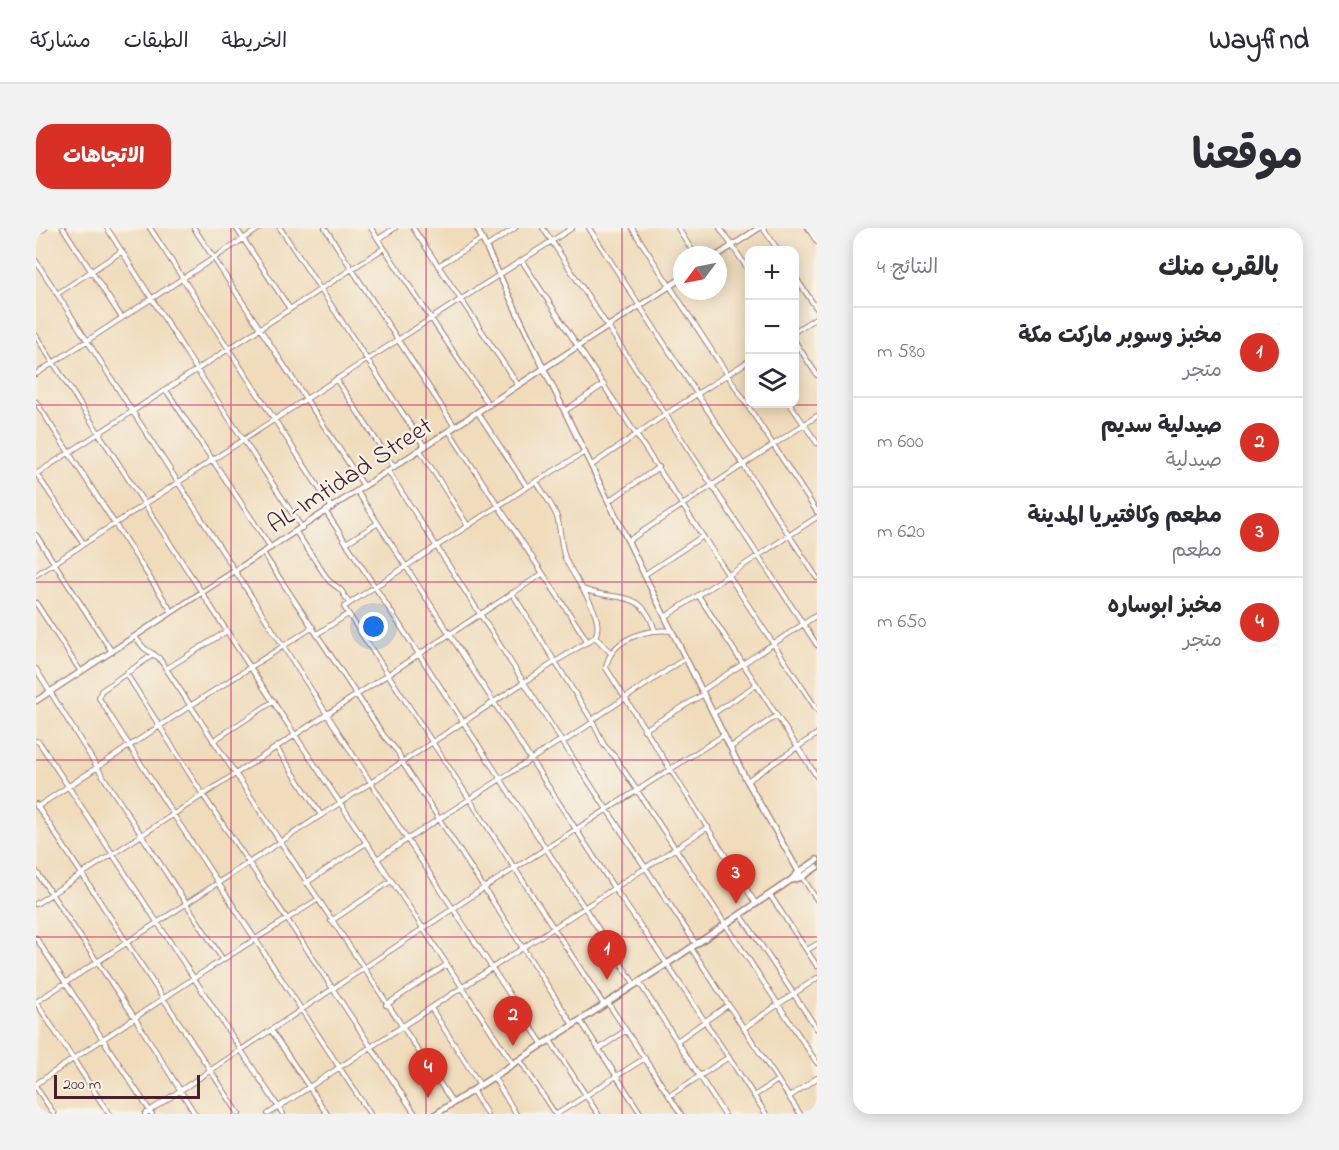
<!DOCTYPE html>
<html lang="ar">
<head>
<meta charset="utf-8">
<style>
	:root { --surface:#fff; --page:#f2f2f3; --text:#2b2b33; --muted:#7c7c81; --line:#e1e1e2; --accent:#d93025 }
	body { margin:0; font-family:"Indie Flower","Playpen Sans Arabic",sans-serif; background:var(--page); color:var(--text); direction:rtl }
	.controls { position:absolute; right:18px; top:18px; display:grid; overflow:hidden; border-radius:12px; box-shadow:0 3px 15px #0003 }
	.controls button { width:54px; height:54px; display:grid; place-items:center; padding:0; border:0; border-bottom:2px solid var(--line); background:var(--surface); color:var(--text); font:30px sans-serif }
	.compass { position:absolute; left:637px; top:18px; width:54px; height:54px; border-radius:50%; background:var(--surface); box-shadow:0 3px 15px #0003; rotate:238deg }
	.scale { position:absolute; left:18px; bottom:15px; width:146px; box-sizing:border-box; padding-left:6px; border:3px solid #4a1f2b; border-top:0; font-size:16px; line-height:21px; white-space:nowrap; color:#4a1f2b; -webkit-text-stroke:4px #f7f3e8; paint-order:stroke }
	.you { position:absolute; left:338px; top:399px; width:21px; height:21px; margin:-15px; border:4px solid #fff; border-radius:50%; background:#1a73e8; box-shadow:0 0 0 9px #1a73e833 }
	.badge { display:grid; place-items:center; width:39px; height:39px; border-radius:50%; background:var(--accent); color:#fff; font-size:20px; font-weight:700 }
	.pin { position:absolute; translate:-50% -50px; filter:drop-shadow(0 2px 3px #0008) }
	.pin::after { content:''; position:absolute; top:32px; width:21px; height:18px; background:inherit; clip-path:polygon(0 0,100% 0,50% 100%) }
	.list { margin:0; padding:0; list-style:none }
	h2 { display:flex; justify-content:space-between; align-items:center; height:78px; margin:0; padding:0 24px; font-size:26px }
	h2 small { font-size:20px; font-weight:400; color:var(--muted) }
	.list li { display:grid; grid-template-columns:39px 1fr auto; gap:18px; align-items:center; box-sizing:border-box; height:90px; padding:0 24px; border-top:2px solid var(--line) }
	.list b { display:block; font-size:22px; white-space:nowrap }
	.list p { margin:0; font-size:20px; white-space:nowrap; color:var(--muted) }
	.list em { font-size:20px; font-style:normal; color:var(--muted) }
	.icon { flex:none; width:33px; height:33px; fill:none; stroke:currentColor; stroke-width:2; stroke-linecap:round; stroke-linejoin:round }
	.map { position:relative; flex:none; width:781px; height:886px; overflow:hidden; direction:ltr; border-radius:18px }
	header { display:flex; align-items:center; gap:36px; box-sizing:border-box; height:84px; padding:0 30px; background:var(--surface); border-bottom:2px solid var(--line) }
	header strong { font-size:28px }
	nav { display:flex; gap:33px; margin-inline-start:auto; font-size:21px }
	.intro { display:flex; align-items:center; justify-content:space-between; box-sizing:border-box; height:144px; padding:0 36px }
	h1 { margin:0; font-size:42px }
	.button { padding:15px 27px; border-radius:18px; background:var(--accent); color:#fff; font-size:21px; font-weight:700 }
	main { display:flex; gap:36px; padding:0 36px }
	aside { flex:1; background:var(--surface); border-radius:18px; box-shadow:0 3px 15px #0003 }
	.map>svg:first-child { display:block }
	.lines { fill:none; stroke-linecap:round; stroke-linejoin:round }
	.minor-casing { stroke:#9d7e73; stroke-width:6 }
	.tertiary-casing { stroke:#9d7e73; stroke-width:7 }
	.secondary-casing { stroke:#9d7e73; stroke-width:8 }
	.minor { stroke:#fff; stroke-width:4 }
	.tertiary { stroke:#fff; stroke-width:4.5 }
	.secondary { stroke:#fff; stroke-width:5 }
	.grid { fill:none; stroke:#c2185b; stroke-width:1.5; stroke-opacity:0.55 }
	.labels { text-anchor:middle; stroke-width:4.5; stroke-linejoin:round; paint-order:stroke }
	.street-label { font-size:26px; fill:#4a1f2b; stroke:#f7f3e8 }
</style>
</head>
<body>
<header>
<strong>Wayfind</strong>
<nav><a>الخريطة</a><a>الطبقات</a><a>مشاركة</a></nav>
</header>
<div class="intro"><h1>موقعنا</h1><a class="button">الاتجاهات</a></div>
<main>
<aside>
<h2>بالقرب منك<small>النتائج: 4</small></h2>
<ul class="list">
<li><span class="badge">1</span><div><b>مخبز وسوبر ماركت مكة</b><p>متجر</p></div><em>580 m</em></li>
<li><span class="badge">2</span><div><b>صيدلية سديم</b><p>صيدلية</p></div><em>600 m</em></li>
<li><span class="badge">3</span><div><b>مطعم وكافتيريا المدينة</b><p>مطعم</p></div><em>620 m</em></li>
<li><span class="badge">4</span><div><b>مخبز ابوساره</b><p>متجر</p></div><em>650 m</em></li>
</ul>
</aside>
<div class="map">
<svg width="781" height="886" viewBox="0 0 781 886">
	<rect width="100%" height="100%" fill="#f7f3e8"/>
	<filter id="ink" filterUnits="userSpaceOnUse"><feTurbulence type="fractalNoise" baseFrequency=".0167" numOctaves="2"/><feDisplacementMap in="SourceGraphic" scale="12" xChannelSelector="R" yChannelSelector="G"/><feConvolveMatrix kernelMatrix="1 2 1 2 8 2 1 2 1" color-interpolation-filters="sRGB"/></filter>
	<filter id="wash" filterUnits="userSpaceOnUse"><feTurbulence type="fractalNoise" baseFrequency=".008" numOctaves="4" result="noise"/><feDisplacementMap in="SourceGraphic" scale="24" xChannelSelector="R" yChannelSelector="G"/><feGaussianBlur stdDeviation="1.35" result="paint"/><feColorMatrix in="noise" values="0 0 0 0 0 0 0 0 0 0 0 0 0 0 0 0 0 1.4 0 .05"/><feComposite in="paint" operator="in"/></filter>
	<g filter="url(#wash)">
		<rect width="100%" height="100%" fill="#f0dcbb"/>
	</g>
	<g filter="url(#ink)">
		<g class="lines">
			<defs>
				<path id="minor" d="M 27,0 L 86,90
					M 71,0 L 161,142 L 266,300
					M 114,0 L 296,280
					M 200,0 L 254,81
					M 244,0 L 389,219
					M 289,0 L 419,199
					M 335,0 L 342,11
					M 377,0 L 482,157
					M 507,0 L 781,417
					M 553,0 L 781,350
					M 596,0 L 781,284
					M 642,0 L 659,27
					M 684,0 L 714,44
					M 727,0 L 742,22
					M 772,0 L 781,14
					M 0,6 L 9,0
					M 450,19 L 479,0
					M 348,20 L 453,177
					M 0,33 L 371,611 L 507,817
					M 486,33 L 781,482
					M 402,38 L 446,11
					M 758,47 L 781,81
					M 21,66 L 86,23
					M 758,104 L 781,89
					M 0,108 L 214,439 L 477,836
					M 758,112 L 781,147
					M 0,146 L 224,0
					M 300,151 L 358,239
					M 130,162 L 235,320
					M 0,174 L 136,384
					M 754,176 L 781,215
					M 529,183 L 568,156
					M 442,185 L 491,259
					M 413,203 L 552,414
					M 384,222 L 432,298
					M 549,224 L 491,259 L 308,379 L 568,777
					M 556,237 L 630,186 L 714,132
					M 352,243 L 525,512 L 660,716
					M 0,245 L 48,316
					M 0,246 L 348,20 L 342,11 L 359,0
					M 328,258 L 270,171 L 536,0
					M 321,263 L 578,660 L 631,736 L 730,886
					M 573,273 L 623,239
					M 290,284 L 599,757
					M 260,304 L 293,353 L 305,362 L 313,375
					M 0,307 L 76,424
					M 592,313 L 781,188
					M 310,315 L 342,295
					M 227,325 L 348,508 L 362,524 L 366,534 L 537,797
					M 0,347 L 270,171 L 158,0
					M 608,347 L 667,308
					M 547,361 C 581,375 605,358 619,403
					M 476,365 L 557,494 L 568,517 L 579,529 L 781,835
					M 662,367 L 781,549
					M 0,375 L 45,444
					M 629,389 L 781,289
					M 636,403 C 611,400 574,411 570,440 L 720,676
					M 281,406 L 312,386
					M 99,409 L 108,420 L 123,430 L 417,875
					M 559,409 L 575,425
					M 118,426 L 65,463 L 63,470 L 137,586 L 334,886
					M 0,441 L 61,539 L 187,732
					M 130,441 L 191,403
					M 90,445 L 167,567 L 251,691 L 379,886
					M 667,462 L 781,387
					M 678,485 L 720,457
					M 556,492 L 650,430
					M 608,502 L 668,466
					M 0,513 L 3,514 L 247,886
					M 177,513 L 238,473
					M 526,515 L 557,494
					M 240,519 L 285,587
					M 695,519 L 740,488
					M 711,553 L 781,506
					M 0,576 L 203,886
					M 1,579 L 154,478 L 277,399
					M 341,631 L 525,512
					M 0,643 L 99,790 L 159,886
					M 766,649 L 781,672
					M 270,655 L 330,615
					M 734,667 L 781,738
					M 0,676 L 506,346
					M 705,687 L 781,801
					M 295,693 L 355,653
					M 0,710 L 116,886
					M 655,720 L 764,886
					M 771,722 L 781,716
					M 603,754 L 688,886
					M 0,774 L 519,434 L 559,409 C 571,388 537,350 529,330 C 524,315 525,302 521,289 C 516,276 507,265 500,253
					M 0,774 L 73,886
					M 572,775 L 645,886
					M 350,777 L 410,737
					M 395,780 L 444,857
					M 544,792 L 605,886
					M 708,800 L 781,750
					M 235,802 L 291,886
					M 514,812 L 562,886
					M 641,813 L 692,777
					M 563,821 L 590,802
					M 484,832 L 519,886
					M 457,848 L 480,886
					M 0,856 L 158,750 L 281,672
					M 0,859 L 18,886
					M 436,862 L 451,886
					M 633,868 L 693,829
					M 718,868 L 742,852
					M 753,869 L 781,850
					M 109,886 L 448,660 L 688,507
					M 232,886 L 672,599
					M 521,886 L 609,830"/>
				<path id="tertiary" d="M 441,0 L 508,141 L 629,389 L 711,553 L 764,646
					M 682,27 L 723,0
					M 0,473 L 646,50"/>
				<path id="secondary" d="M 757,652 L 766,649 L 781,639
					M 400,886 L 631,736 L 755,652 L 763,644 L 781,632"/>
			</defs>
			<use href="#minor" class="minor-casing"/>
			<use href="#tertiary" class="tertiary-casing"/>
			<use href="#secondary" class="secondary-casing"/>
			<use href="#minor" class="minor"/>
			<use href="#tertiary" class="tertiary"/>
			<use href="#secondary" class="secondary"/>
		</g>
	</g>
	<path class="grid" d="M 195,0 L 195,886M 390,0 L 390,886M 586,0 L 586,886M 0,177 L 781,177M 0,354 L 781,354M 0,532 L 781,532M 0,709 L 781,709"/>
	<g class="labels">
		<g class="street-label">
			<text transform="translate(313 246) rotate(-33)" y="9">AL-Imtidad Street</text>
		</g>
	</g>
</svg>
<div class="controls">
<button>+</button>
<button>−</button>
<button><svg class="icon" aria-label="layers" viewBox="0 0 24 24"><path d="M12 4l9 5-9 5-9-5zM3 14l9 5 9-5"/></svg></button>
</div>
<svg class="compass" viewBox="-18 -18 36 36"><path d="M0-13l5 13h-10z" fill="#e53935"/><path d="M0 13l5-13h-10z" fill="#7c7c81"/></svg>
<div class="scale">200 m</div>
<div class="you"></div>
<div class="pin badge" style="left:571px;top:752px">1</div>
<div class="pin badge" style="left:477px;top:818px">2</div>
<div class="pin badge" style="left:700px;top:676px">3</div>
<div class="pin badge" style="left:392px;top:870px">4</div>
</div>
</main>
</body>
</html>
